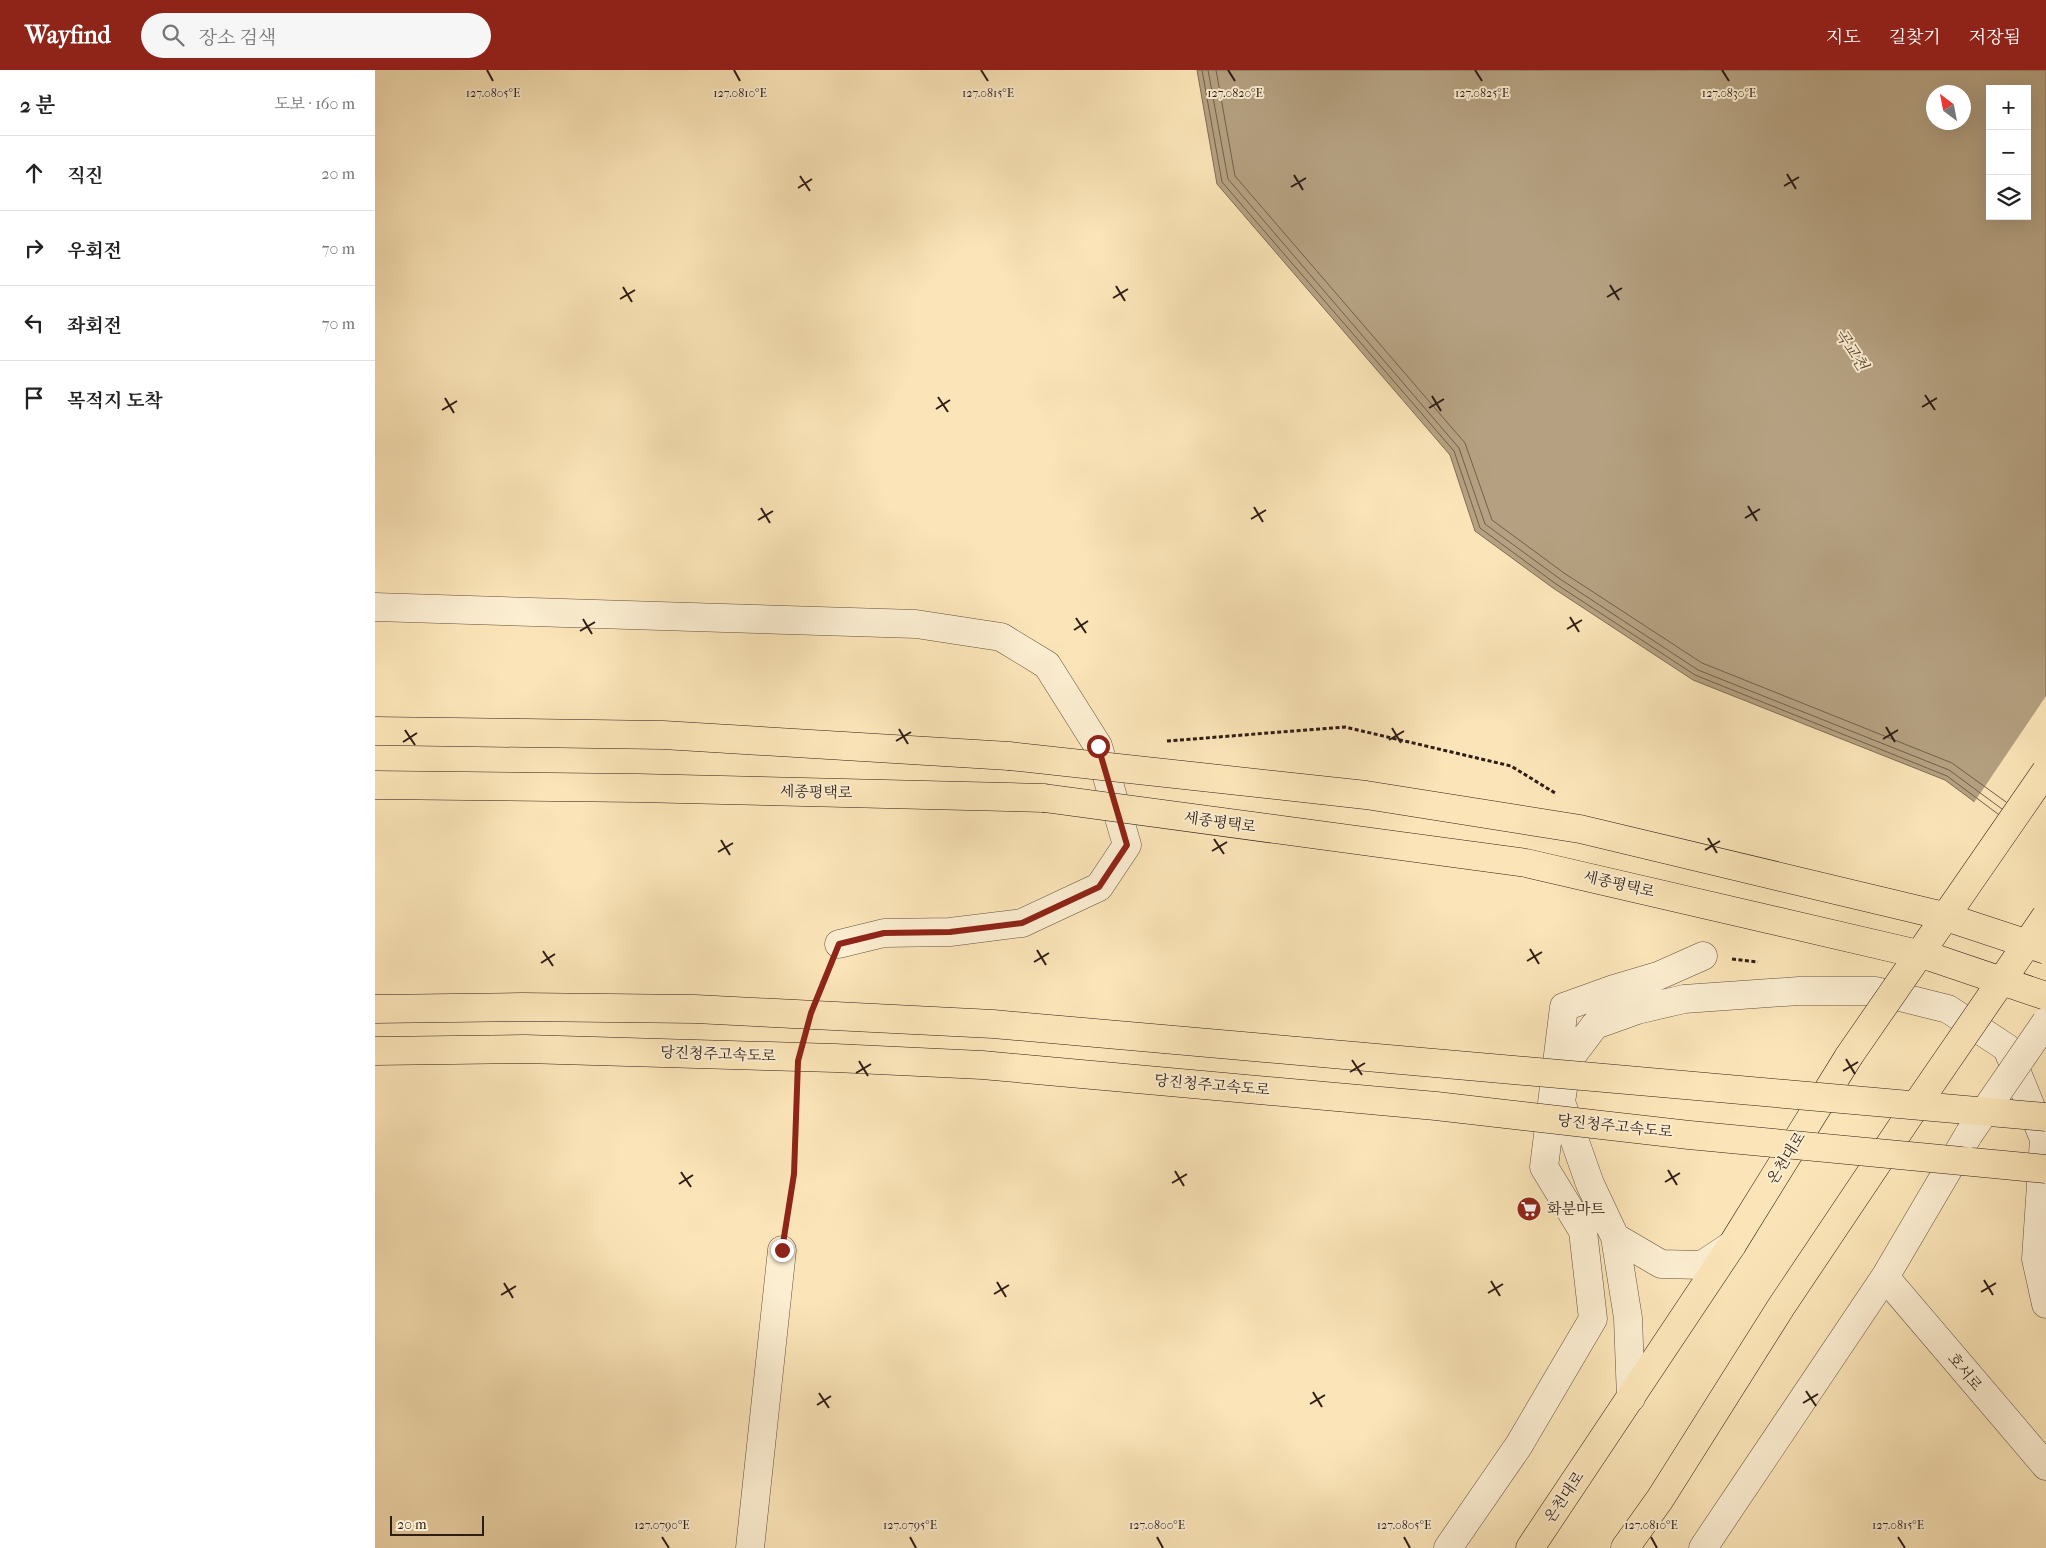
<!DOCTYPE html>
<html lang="ko">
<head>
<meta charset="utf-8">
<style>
	:root { --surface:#fff; --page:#f6f6f6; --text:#222; --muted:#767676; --line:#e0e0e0; --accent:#8f2418 }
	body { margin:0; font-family:"IM FELL French Canon","Noto Serif KR",serif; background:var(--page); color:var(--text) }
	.controls { position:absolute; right:15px; top:15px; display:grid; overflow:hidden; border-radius:0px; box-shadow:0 5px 20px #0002 }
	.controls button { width:45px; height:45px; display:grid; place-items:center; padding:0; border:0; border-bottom:1px solid var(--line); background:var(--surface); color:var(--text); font:25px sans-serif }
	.compass { position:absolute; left:1551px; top:15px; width:45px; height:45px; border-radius:50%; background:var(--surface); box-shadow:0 5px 20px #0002; rotate:328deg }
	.scale { position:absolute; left:15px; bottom:12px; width:94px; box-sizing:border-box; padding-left:5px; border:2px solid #2e1d16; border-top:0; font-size:14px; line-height:18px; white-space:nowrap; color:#2e1d16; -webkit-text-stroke:4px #fceed1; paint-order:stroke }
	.stop { position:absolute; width:15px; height:15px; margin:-11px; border:4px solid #8f2418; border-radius:50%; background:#fff }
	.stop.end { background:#8f2418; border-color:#fff; box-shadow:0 1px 5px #0008 }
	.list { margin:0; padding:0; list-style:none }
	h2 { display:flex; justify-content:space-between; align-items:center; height:65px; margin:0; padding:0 20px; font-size:21px }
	h2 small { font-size:16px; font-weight:400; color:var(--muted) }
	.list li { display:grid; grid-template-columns:32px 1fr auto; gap:15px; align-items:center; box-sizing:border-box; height:75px; padding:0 20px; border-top:1px solid var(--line) }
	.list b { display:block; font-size:19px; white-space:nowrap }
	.list em { font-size:16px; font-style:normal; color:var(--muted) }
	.icon { flex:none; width:28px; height:28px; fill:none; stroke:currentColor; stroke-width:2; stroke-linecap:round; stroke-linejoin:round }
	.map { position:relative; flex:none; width:1671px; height:1478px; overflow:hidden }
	header { display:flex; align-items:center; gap:30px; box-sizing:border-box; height:70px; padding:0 25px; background:var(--accent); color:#fff }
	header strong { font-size:24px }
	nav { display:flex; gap:28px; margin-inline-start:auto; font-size:18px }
	.search { width:350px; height:45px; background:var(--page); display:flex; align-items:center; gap:12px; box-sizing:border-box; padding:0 18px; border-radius:28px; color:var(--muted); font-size:19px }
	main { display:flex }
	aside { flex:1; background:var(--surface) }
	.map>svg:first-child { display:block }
	.water { fill:#b5a181; stroke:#7f6c56; fill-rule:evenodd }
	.pier { fill:#fbe5b8 }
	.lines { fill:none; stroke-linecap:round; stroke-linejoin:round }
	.shore { stroke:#725f4c; stroke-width:1 }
	.minor-casing { stroke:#614f3e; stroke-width:29 }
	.highway-casing { stroke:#2e1d16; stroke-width:29 }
	.path { stroke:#2e1d16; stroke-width:3; stroke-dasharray:4 2.5; stroke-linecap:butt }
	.minor { stroke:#fceed1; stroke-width:28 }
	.highway { stroke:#fbe5b8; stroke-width:28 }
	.minor-bridge-casing { stroke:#614f3e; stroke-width:29; stroke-linecap:butt }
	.highway-bridge-casing { stroke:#2e1d16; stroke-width:29; stroke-linecap:butt }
	.minor-bridge { stroke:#fceed1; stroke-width:28 }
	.highway-bridge { stroke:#fbe5b8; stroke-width:28 }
	.route { stroke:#8f2418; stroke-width:6 }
	.ticks { fill:none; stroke:#2e1d16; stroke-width:2 }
	.labels { text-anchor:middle; stroke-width:4; stroke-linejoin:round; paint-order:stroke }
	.street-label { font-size:15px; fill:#2e1d16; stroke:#fceed1 }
	.poi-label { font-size:15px; fill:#2e1d16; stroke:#fceed1; text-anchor:start }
	.water-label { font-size:16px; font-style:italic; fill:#5d4b3b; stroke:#fceed1 }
	.ticks-label { font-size:12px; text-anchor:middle; fill:#2e1d16; stroke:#fceed1; stroke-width:4; stroke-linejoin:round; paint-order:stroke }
</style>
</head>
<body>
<header>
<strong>Wayfind</strong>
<div class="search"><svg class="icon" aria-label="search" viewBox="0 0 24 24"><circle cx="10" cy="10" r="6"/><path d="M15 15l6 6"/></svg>장소 검색</div>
<nav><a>지도</a><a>길찾기</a><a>저장됨</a></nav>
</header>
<main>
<aside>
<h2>2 분<small>도보 · 160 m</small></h2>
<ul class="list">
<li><svg class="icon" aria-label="ahead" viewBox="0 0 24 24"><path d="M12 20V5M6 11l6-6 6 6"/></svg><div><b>직진</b></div><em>20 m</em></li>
<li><svg class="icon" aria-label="right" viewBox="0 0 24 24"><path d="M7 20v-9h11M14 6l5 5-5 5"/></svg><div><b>우회전</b></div><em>70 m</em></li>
<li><svg class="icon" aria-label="left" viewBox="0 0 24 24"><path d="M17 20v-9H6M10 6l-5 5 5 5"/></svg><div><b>좌회전</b></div><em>70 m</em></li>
<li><svg class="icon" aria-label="arrive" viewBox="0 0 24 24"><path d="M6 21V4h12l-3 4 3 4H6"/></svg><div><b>목적지 도착</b></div></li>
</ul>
</aside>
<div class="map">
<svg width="1671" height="1478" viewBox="0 0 1671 1478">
	<rect width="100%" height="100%" fill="#fbe5b8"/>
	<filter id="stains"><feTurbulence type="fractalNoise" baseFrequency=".004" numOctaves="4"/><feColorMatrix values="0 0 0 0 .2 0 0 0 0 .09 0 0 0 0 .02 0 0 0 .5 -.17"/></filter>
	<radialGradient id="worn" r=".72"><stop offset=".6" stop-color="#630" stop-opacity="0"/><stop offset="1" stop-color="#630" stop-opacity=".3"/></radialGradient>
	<path class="water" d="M 822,0 L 1671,0 L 1671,785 L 1570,710 L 1318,610 L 1178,518 L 1100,461 L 1075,385 L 842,114 ZM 1615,19 L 1652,19 L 1652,146 L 1615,146 ZM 1558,22 L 1588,22 L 1588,52 L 1558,52 Z"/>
	<path class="pier" d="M 1671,626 L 1671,788 L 1598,734 Z"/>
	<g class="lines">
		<path class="shore" d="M 827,0 L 847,112 L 1079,381 L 1105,458 L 1181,514 L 1320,605 L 1572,706 L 1623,744
			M 833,0 L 853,109 L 1084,378 L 1110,454 L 1185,509 L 1323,600 L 1574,700 L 1627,739
			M 841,0 L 860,106 L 1090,373 L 1117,450 L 1189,503 L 1327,593 L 1577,693 L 1631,732"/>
		<defs>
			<path id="minor" d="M 0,537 L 541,554 L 626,567 L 672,595 L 723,676 L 752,775 L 724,817 L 647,853 L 575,862 L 509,863 L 464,874
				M 1240,1167 L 1286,1194 L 1327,1195 L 1357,1175
				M 1510,1207 L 1671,1396
				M 1256,1328 L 1253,1248 L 1240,1167 L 1215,1114 L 1186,1032 L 1192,992 L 1220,955 L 1262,940 L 1309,929 L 1424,921 L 1501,921 L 1573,939 L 1632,978 L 1669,1069 L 1661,1189 L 1671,1234
				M 375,1478 L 407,1180
				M 1073,1478 L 1144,1375 L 1218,1249 L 1208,1161 L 1169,1097 L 1189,937 L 1239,919 L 1283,906 L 1328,886
				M 1328,1478 L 1510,1207 L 1594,1064"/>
			<path id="highway" d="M 0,661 L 288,665 L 634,686
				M 0,715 L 263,718 L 669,728
				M 1155,1478 L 1357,1175 L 1474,986
				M 1250,1478 L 1285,1429 L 1406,1237 L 1542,1034"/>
		</defs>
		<use href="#minor" class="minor-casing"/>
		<use href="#highway" class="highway-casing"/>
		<path class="path" d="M 792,671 L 970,657 L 1136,696 L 1180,723
			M 1357,889 L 1383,892
			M 447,915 L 453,900
			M 411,1151 L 419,1104 L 422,1015"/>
		<use href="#minor" class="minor"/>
		<use href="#highway" class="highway"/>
		<defs>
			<path id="minor-bridge" d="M 1594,1064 L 1671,952"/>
			<path id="highway-bridge" d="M 634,686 L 991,725 L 1205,759 L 1565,845 L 1671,880
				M 669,728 L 1151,793 L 1556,887 L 1671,926
				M 0,939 L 147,937 L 320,939 L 618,954 L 1671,1047
				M 0,981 L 150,979 L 460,988 L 607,995 L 1061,1036 L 1314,1065 L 1671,1099
				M 1474,986 L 1671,701
				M 1542,1034 L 1671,846"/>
		</defs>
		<use href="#minor-bridge" class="minor-bridge-casing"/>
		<use href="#highway-bridge" class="highway-bridge-casing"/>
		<use href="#minor-bridge" class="minor-bridge"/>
		<use href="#highway-bridge" class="highway-bridge"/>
	</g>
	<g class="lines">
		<path class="route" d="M 407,1180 L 419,1104 L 423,991 L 436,943 L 464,874 L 509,863 L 575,862 L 647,853 L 724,817 L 752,775 L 723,676"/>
	</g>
	<path class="ticks" d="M 112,0 L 118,11M 359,0 L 365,11M 606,0 L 613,11M 853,0 L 860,11M 1100,0 L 1107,11M 1347,0 L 1354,11M 1412,104 L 1421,119M 919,105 L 928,120M 425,106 L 435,121M 1409,116 L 1424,107M 916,117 L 931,108M 423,118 L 437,109M 1235,215 L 1244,230M 741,216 L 750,231M 248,217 L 257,232M 1232,227 L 1247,218M 738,228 L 753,219M 245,229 L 260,220M 1550,325 L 1560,340M 1057,326 L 1066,341M 563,327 L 573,342M 70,328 L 79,343M 1547,337 L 1562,328M 1054,338 L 1069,329M 561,339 L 575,330M 67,340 L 82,331M 1373,436 L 1382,451M 879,437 L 888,452M 386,438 L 395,453M 1370,448 L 1385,439M 876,449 L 891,440M 383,450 L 398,441M 1195,547 L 1204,562M 701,548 L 711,563M 208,549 L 217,564M 1192,559 L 1207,550M 699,560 L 713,551M 205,561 L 220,552M 1511,657 L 1520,672M 1017,658 L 1026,673M 524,659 L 533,674M 30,660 L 40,675M 1508,669 L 1523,660M 1014,670 L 1029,661M 521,671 L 536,662M 28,672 L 42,663M 1333,768 L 1342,783M 839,769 L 849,784M 346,770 L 355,785M 1330,780 L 1345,771M 837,781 L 852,772M 343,782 L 358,773M 1155,879 L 1164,894M 662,880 L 671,895M 168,881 L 178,896M 1152,891 L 1167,882M 659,892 L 674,883M 166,893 L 180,884M 1471,989 L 1480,1004M 977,990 L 987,1005M 484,991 L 493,1006M 1468,1001 L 1483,992M 975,1002 L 990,993M 481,1003 L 496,994M 1293,1100 L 1302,1115M 800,1101 L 809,1116M 306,1102 L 316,1117M 1290,1112 L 1305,1103M 797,1113 L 812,1104M 304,1114 L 318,1105M 1609,1210 L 1618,1225M 1116,1211 L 1125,1226M 622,1212 L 631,1227M 129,1213 L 138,1228M 1606,1222 L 1621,1213M 1113,1223 L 1128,1214M 619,1224 L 634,1215M 126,1225 L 141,1216M 1431,1321 L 1441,1336M 938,1322 L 947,1337M 444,1323 L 454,1338M 1428,1333 L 1443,1324M 935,1334 L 950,1325M 442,1335 L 456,1326M 287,1467 L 294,1478M 535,1467 L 541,1478M 782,1467 L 788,1478M 1029,1467 L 1035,1478M 1276,1467 L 1282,1478M 1523,1467 L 1530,1478"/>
	<defs>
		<symbol id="supermarket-disc" viewBox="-11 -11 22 22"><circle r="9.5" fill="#8f2418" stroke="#fceed1"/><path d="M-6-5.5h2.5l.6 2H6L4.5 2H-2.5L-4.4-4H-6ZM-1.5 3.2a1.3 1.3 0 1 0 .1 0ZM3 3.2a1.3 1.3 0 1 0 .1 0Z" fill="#fff"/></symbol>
	</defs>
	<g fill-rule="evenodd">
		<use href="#supermarket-disc" x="1140" y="1125" width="28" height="28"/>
	</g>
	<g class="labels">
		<g class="street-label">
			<text transform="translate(441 722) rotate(1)" y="5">세종평택로</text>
			<text transform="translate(845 752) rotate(8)" y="5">세종평택로</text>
			<text transform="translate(1244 814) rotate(13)" y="5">세종평택로</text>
			<text transform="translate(343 984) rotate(2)" y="5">당진청주고속도로</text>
			<text transform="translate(837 1015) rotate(5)" y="5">당진청주고속도로</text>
			<text transform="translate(1240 1056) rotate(6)" y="5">당진청주고속도로</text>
			<text transform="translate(1411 1088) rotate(-58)" y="5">온천대로</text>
			<text transform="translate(1590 1302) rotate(50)" y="5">호서로</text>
			<text transform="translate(1189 1427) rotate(-56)" y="5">온천대로</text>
		</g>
		<g class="poi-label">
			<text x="1172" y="1144">화분마트</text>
		</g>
		<g class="water-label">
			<text transform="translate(1477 279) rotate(57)" y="6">곡교천</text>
		</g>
	</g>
	<g class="ticks-label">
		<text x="118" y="27">127.0805°E</text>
		<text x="365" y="27">127.0810°E</text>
		<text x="613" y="27">127.0815°E</text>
		<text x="860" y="27">127.0820°E</text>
		<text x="1107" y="27">127.0825°E</text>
		<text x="1354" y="27">127.0830°E</text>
		<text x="287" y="1459">127.0790°E</text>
		<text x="535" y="1459">127.0795°E</text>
		<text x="782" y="1459">127.0800°E</text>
		<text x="1029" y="1459">127.0805°E</text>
		<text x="1276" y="1459">127.0810°E</text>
		<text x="1523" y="1459">127.0815°E</text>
	</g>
	<rect width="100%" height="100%" filter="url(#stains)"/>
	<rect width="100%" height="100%" fill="url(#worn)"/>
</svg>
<div class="controls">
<button>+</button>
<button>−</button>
<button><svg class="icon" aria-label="layers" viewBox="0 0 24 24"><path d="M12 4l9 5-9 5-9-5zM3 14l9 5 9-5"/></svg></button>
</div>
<svg class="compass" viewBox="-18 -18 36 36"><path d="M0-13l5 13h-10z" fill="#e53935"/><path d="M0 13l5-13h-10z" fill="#767676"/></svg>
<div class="scale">20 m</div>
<div class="stop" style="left:723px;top:676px"></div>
<div class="stop end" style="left:407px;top:1180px"></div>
</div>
</main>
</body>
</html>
